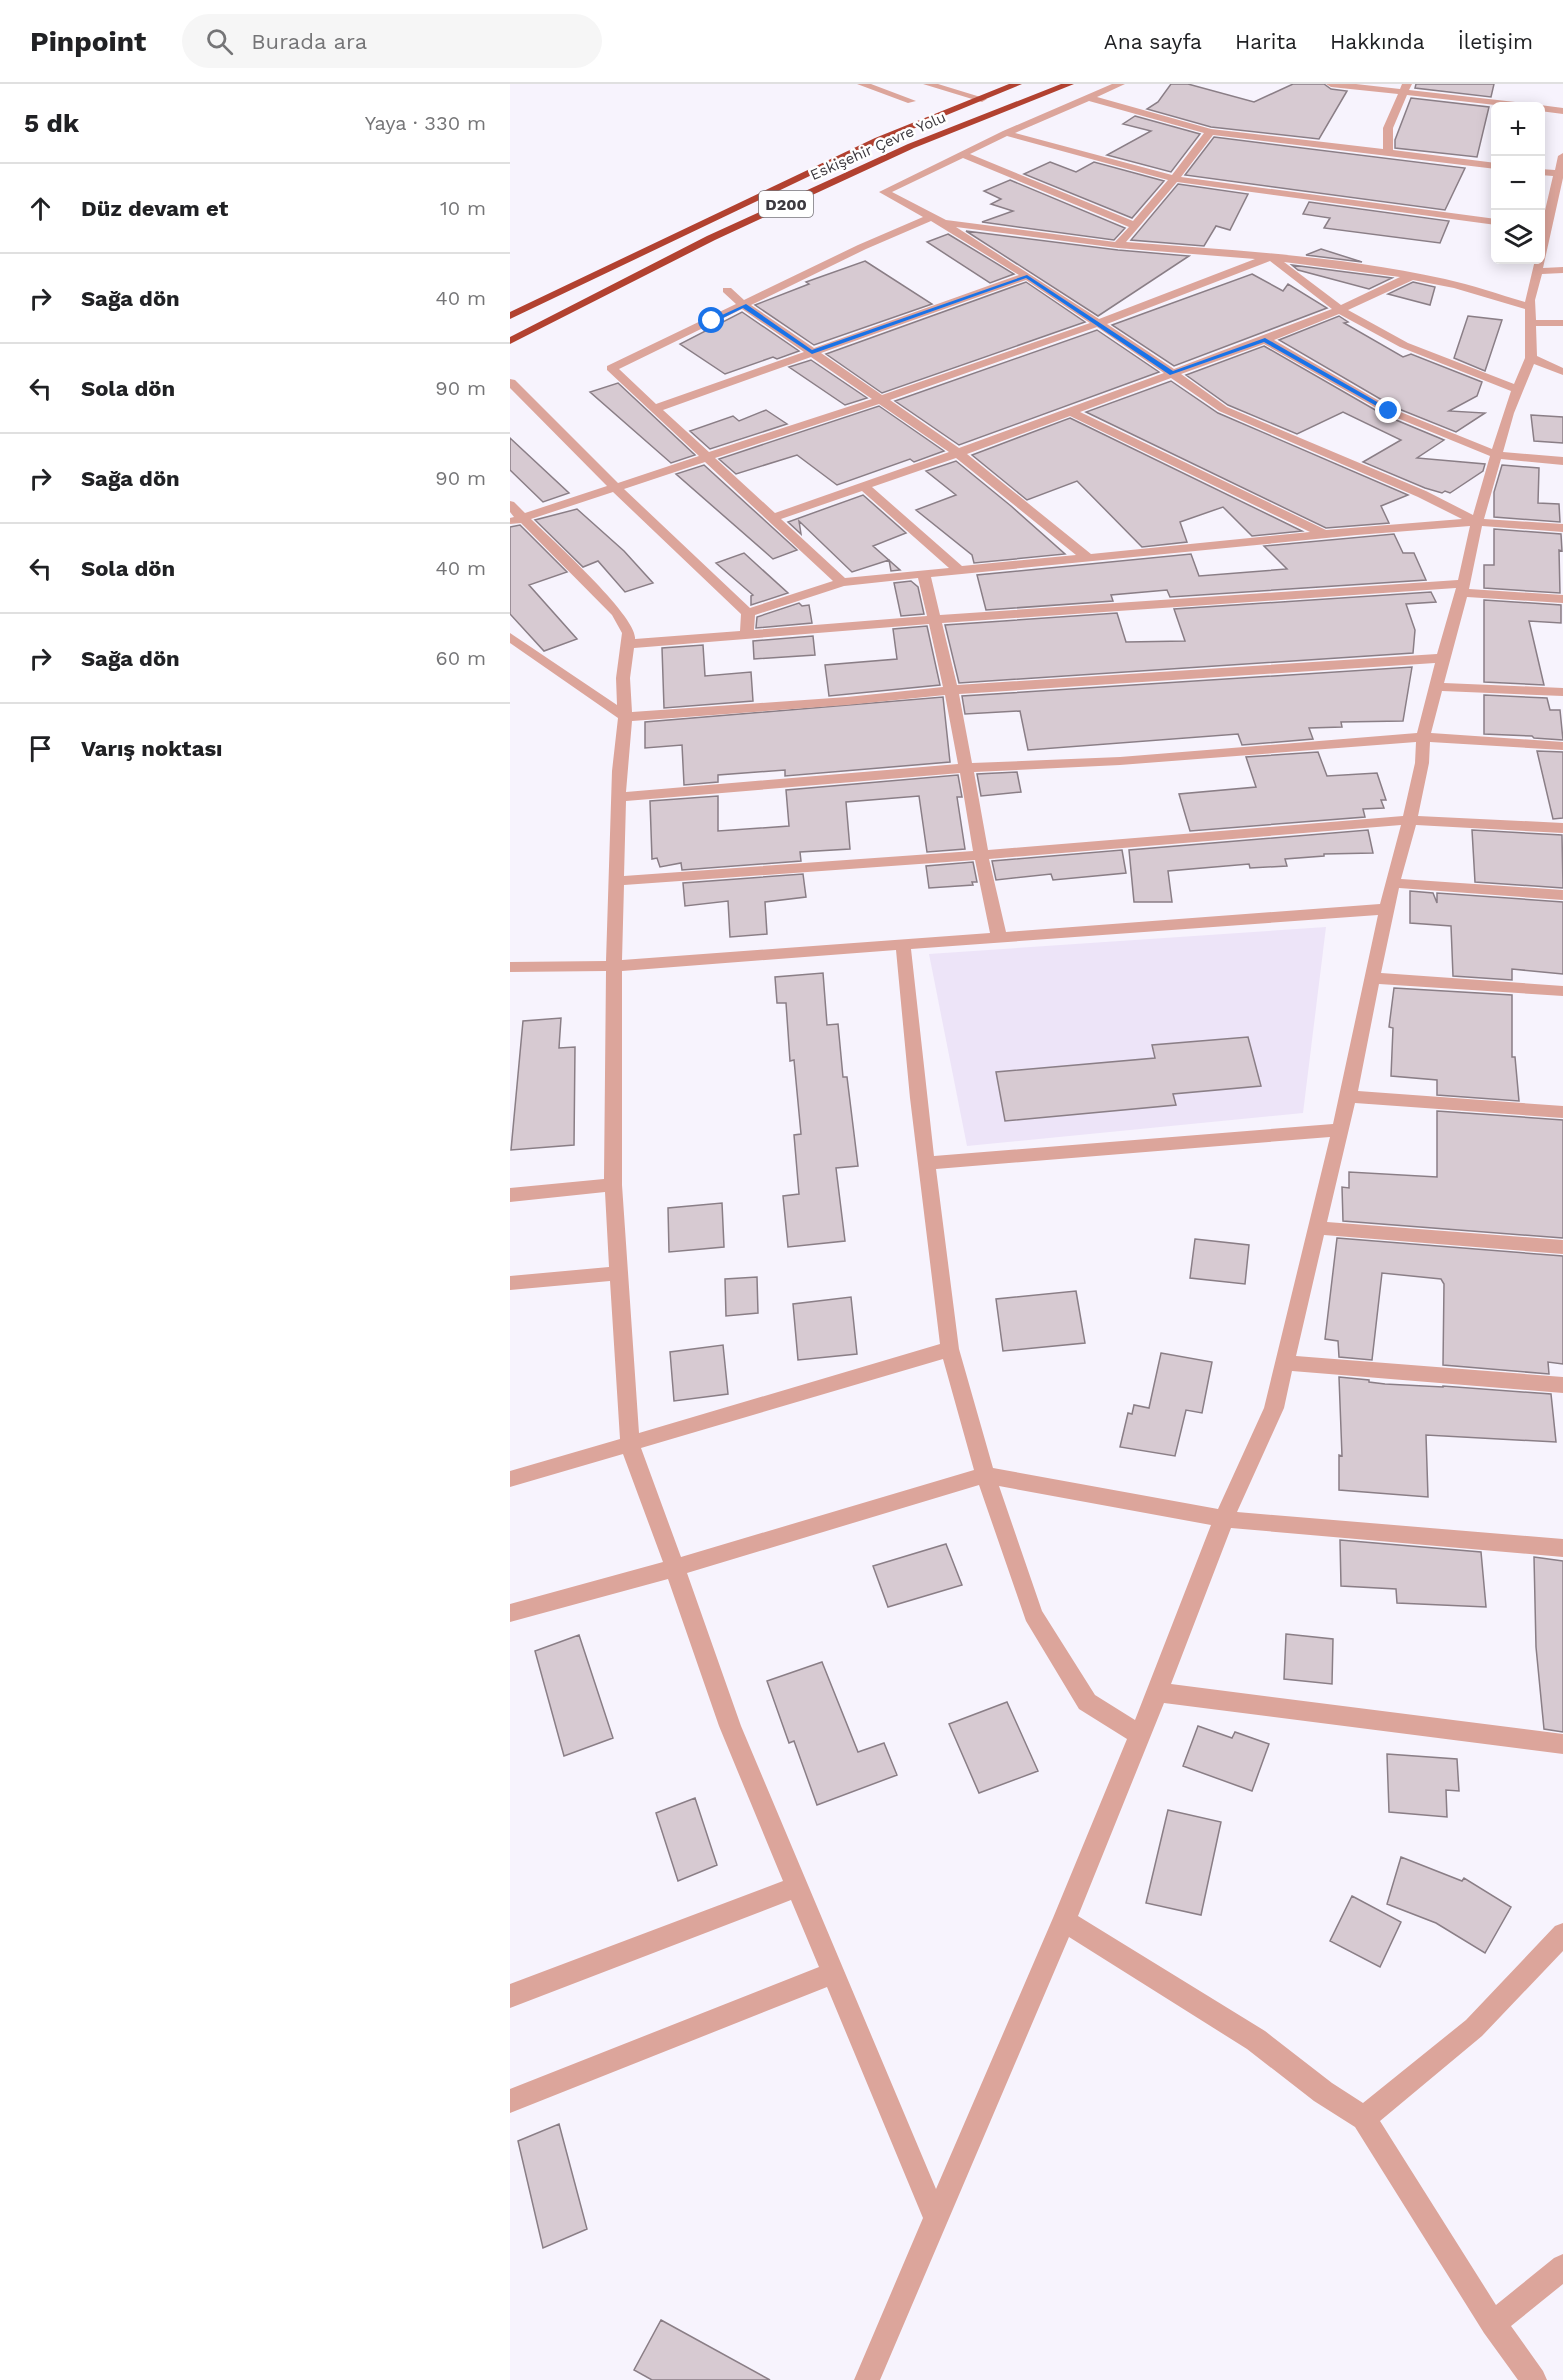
<!DOCTYPE html>
<html lang="tr">
<head>
<meta charset="utf-8">
<style>
	:root { --surface:#fff; --page:#f6f6f6; --text:#202124; --muted:#757577; --line:#e0e0e0 }
	body { margin:0; font-family:"Work Sans",sans-serif; background:var(--page); color:var(--text) }
	.controls { position:absolute; right:18px; top:18px; display:grid; overflow:hidden; border-radius:9px; box-shadow:0 3px 15px #0003 }
	.controls button { width:54px; height:54px; display:grid; place-items:center; padding:0; border:0; border-bottom:2px solid var(--line); background:var(--surface); color:var(--text); font:30px sans-serif }
	.stop { position:absolute; width:18px; height:18px; margin:-14px; border:4px solid #1a73e8; border-radius:50%; background:#fff }
	.stop.end { background:#1a73e8; border-color:#fff; box-shadow:0 2px 6px #0008 }
	.list { margin:0; padding:0; list-style:none }
	h2 { display:flex; justify-content:space-between; align-items:center; height:78px; margin:0; padding:0 24px; font-size:26px }
	h2 small { font-size:20px; font-weight:400; color:var(--muted) }
	.list li { display:grid; grid-template-columns:39px 1fr auto; gap:18px; align-items:center; box-sizing:border-box; height:90px; padding:0 24px; border-top:2px solid var(--line) }
	.list b { display:block; font-size:22px; white-space:nowrap }
	.list em { font-size:20px; font-style:normal; color:var(--muted) }
	.icon { flex:none; width:33px; height:33px; fill:none; stroke:currentColor; stroke-width:2; stroke-linecap:round; stroke-linejoin:round }
	.map { position:relative; flex:none; width:1053px; height:2296px; overflow:hidden }
	header { display:flex; align-items:center; gap:36px; box-sizing:border-box; height:84px; padding:0 30px; background:var(--surface); border-bottom:2px solid var(--line) }
	header strong { font-size:28px }
	nav { display:flex; gap:33px; margin-inline-start:auto; font-size:21px }
	.search { width:420px; height:54px; background:var(--page); display:flex; align-items:center; gap:15px; box-sizing:border-box; padding:0 21px; border-radius:33px; color:var(--muted); font-size:22px }
	main { display:flex }
	aside { flex:1; background:var(--surface) }
	.map>svg:first-child { display:block }
	.built { fill:#ede4f8 }
	.building { fill:#d7cad2; stroke:#8a7e86; stroke-width:1.5 }
	.lines { fill:none; stroke-linecap:round; stroke-linejoin:round }
	.minor { fill:#dca59b; fill-rule:evenodd }
	.highway { fill:#b24130; fill-rule:evenodd }
	.route { fill:#1a73e8 }
	.labels { text-anchor:middle; stroke-width:5; stroke-linejoin:round; paint-order:stroke }
	.far-street-label { font-size:15px; fill:#3d3a40; stroke:#fff }
	.shield { fill:#fff; stroke:#777579; stroke-width:1.5 }
	.shield-label { font-size:16px; font-weight:bold; fill:#3d3a40 }
</style>
</head>
<body>
<header>
<strong>Pinpoint</strong>
<div class="search"><svg class="icon" aria-label="search" viewBox="0 0 24 24"><circle cx="10" cy="10" r="6"/><path d="M15 15l6 6"/></svg>Burada ara</div>
<nav><a>Ana sayfa</a><a>Harita</a><a>Hakkında</a><a>İletişim</a></nav>
</header>
<main>
<aside>
<h2>5 dk<small>Yaya · 330 m</small></h2>
<ul class="list">
<li><svg class="icon" aria-label="ahead" viewBox="0 0 24 24"><path d="M12 20V5M6 11l6-6 6 6"/></svg><div><b>Düz devam et</b></div><em>10 m</em></li>
<li><svg class="icon" aria-label="right" viewBox="0 0 24 24"><path d="M7 20v-9h11M14 6l5 5-5 5"/></svg><div><b>Sağa dön</b></div><em>40 m</em></li>
<li><svg class="icon" aria-label="left" viewBox="0 0 24 24"><path d="M17 20v-9H6M10 6l-5 5 5 5"/></svg><div><b>Sola dön</b></div><em>90 m</em></li>
<li><svg class="icon" aria-label="right" viewBox="0 0 24 24"><path d="M7 20v-9h11M14 6l5 5-5 5"/></svg><div><b>Sağa dön</b></div><em>90 m</em></li>
<li><svg class="icon" aria-label="left" viewBox="0 0 24 24"><path d="M17 20v-9H6M10 6l-5 5 5 5"/></svg><div><b>Sola dön</b></div><em>40 m</em></li>
<li><svg class="icon" aria-label="right" viewBox="0 0 24 24"><path d="M7 20v-9h11M14 6l5 5-5 5"/></svg><div><b>Sağa dön</b></div><em>60 m</em></li>
<li><svg class="icon" aria-label="arrive" viewBox="0 0 24 24"><path d="M6 21V4h12l-3 4 3 4H6"/></svg><div><b>Varış noktası</b></div></li>
</ul>
</aside>
<div class="map">
<svg width="1053" height="2296" viewBox="0 0 1053 2296">
	<rect width="100%" height="100%" fill="#f7f3fd"/>
	<path class="built" d="M 816,843 L 793,1029 L 457,1062 L 419,870 Z"/>
	<path class="building" d="M 661,0 L 678,0 L 744,18 L 783,0 L 814,0 L 821,5 L 837,7 L 809,55 L 701,43 L 637,25 L 648,18 Z
		M 906,0 L 984,0 L 981,13 L 905,4 Z
		M 901,14 L 979,23 L 967,73 L 885,64 L 885,56 Z
		M 625,32 L 690,50 L 661,88 L 597,71 L 641,47 L 613,40 Z
		M 704,53 L 955,84 L 935,126 L 675,91 Z
		M 540,78 L 566,88 L 584,78 L 654,97 L 622,134 L 514,90 Z
		M 500,96 L 615,144 L 604,156 L 472,138 L 503,127 L 481,120 L 491,115 L 474,107 Z
		M 668,100 L 738,110 L 720,146 L 706,142 L 694,162 L 621,156 Z
		M 799,118 L 939,137 L 930,159 L 814,144 L 820,134 L 793,130 Z
		M 456,147 L 608,166 L 679,172 L 588,232 Z
		M 438,150 L 504,190 L 480,199 L 417,158 Z
		M 811,165 L 852,178 L 796,171 Z
		M 355,177 L 422,220 L 304,261 L 245,221 L 299,200 L 296,198 Z
		M 782,181 L 882,194 L 859,205 L 788,186 Z
		M 742,190 L 773,207 L 778,200 L 817,224 L 664,282 L 602,241 Z
		M 516,198 L 575,238 L 372,309 L 316,270 Z
		M 903,198 L 925,203 L 920,221 L 878,210 Z
		M 232,228 L 289,267 L 267,275 L 263,273 L 215,290 L 170,260 Z
		M 829,232 L 838,238 L 834,239 L 893,273 L 901,270 L 972,298 L 967,312 L 939,327 L 975,329 L 946,348 L 884,323 L 769,256 Z
		M 958,232 L 992,236 L 975,287 L 944,274 Z
		M 587,246 L 649,288 L 449,361 L 385,317 Z
		M 754,262 L 874,331 L 934,356 L 907,374 L 975,380 L 973,387 L 940,409 L 935,407 L 932,409 L 915,404 L 853,378 L 891,356 L 833,328 L 787,350 L 718,321 L 676,291 Z
		M 301,276 L 357,314 L 335,321 L 279,283 Z
		M 661,297 L 708,329 L 898,411 L 871,422 L 879,439 L 816,444 L 576,328 Z
		M 108,299 L 185,371 L 161,379 L 80,308 Z
		M 369,322 L 434,367 L 404,378 L 400,375 L 327,401 L 287,371 L 226,390 L 209,375 Z
		M 256,326 L 277,340 L 200,365 L 180,347 L 223,332 L 229,337 Z
		M 1021,331 L 1053,333 L 1053,359 L 1024,357 Z
		M 560,334 L 792,447 L 742,452 L 713,423 L 670,438 L 677,458 L 632,463 L 567,397 L 517,416 L 462,371 Z
		M 0,354 L 59,409 L 33,418 L 0,386 Z
		M 446,377 L 501,422 L 555,470 L 464,479 L 462,471 L 406,426 L 446,411 L 416,387 Z
		M 194,381 L 287,466 L 263,475 L 166,390 Z
		M 992,381 L 1029,384 L 1028,419 L 1049,420 L 1050,438 L 984,433 L 984,408 Z
		M 353,411 L 396,449 L 363,462 L 390,486 L 381,487 L 379,476 L 342,488 L 289,437 L 291,450 L 278,438 Z
		M 67,425 L 114,467 L 143,499 L 115,508 L 88,477 L 73,483 L 25,436 Z
		M 10,441 L 57,488 L 19,501 L 67,555 L 34,567 L 0,530 L 0,443 Z
		M 984,445 L 1051,450 L 1052,467 L 1049,466 L 1050,509 L 974,504 L 974,481 L 984,481 Z
		M 884,450 L 893,469 L 904,469 L 916,496 L 660,513 L 657,506 L 601,511 L 603,517 L 476,526 L 467,491 L 681,470 L 689,492 L 777,485 L 754,462 Z
		M 234,469 L 278,509 L 241,521 L 241,512 L 243,511 L 206,479 Z
		M 401,497 L 408,503 L 414,530 L 391,532 L 384,499 Z
		M 921,508 L 926,518 L 896,520 L 905,546 L 903,569 L 449,599 L 435,541 L 607,529 L 616,558 L 675,557 L 664,525 Z
		M 974,516 L 1051,521 L 1051,539 L 1019,537 L 1034,601 L 974,598 Z
		M 289,519 L 292,522 L 299,521 L 302,539 L 246,544 L 247,533 Z
		M 417,542 L 430,601 L 319,612 L 315,581 L 387,575 L 383,545 Z
		M 303,552 L 305,571 L 244,575 L 243,557 Z
		M 193,561 L 195,592 L 241,588 L 243,617 L 154,624 L 152,564 Z
		M 902,583 L 893,637 L 831,638 L 832,643 L 799,644 L 803,655 L 732,661 L 728,650 L 518,666 L 510,627 L 455,630 L 452,612 Z
		M 974,611 L 1037,614 L 1040,626 L 1050,626 L 1053,656 L 1024,654 L 1022,652 L 974,650 Z
		M 433,613 L 440,678 L 275,692 L 275,686 L 208,691 L 208,698 L 174,701 L 172,661 L 135,664 L 135,638 Z
		M 1027,667 L 1053,668 L 1053,734 L 1043,735 Z
		M 808,668 L 817,692 L 867,689 L 876,716 L 871,716 L 874,724 L 853,725 L 855,733 L 680,747 L 669,710 L 746,703 L 736,673 Z
		M 507,688 L 511,708 L 471,712 L 467,690 Z
		M 448,691 L 452,713 L 447,713 L 455,765 L 417,768 L 409,712 L 336,718 L 340,765 L 290,768 L 291,777 L 172,786 L 171,779 L 150,783 L 147,774 L 142,775 L 140,717 L 208,712 L 208,747 L 279,742 L 276,706 Z
		M 858,746 L 863,769 L 814,770 L 814,772 L 775,775 L 777,782 L 740,784 L 739,780 L 658,787 L 662,818 L 624,818 L 619,766 Z
		M 962,746 L 1052,751 L 1053,804 L 965,798 Z
		M 612,766 L 616,789 L 543,796 L 541,790 L 486,796 L 482,777 Z
		M 463,778 L 467,798 L 462,798 L 463,801 L 419,804 L 416,782 Z
		M 293,790 L 296,813 L 255,818 L 257,850 L 220,853 L 218,817 L 175,822 L 173,799 Z
		M 900,807 L 923,809 L 927,819 L 927,809 L 1053,818 L 1053,890 L 1002,885 L 1002,896 L 943,892 L 941,842 L 900,839 Z
		M 313,889 L 317,941 L 328,940 L 333,993 L 337,993 L 348,1082 L 326,1084 L 335,1157 L 278,1163 L 273,1112 L 289,1110 L 284,1051 L 291,1050 L 284,976 L 280,977 L 276,919 L 267,919 L 265,893 Z
		M 884,904 L 1002,911 L 1002,973 L 1005,973 L 1009,1017 L 927,1011 L 927,996 L 881,992 L 883,944 L 879,943 Z
		M 51,934 L 49,964 L 65,963 L 64,1061 L 1,1066 L 13,937 Z
		M 738,953 L 751,1002 L 663,1010 L 666,1021 L 495,1037 L 486,988 L 645,974 L 642,961 Z
		M 927,1027 L 1053,1036 L 1053,1154 L 833,1137 L 832,1103 L 839,1104 L 839,1088 L 927,1093 Z
		M 212,1119 L 214,1163 L 159,1168 L 158,1124 Z
		M 827,1154 L 1053,1172 L 1053,1280 L 1038,1278 L 1039,1290 L 933,1281 L 934,1200 L 931,1195 L 872,1189 L 862,1276 L 829,1273 L 828,1257 L 815,1255 Z
		M 685,1155 L 739,1161 L 735,1200 L 680,1194 Z
		M 247,1193 L 248,1229 L 216,1232 L 215,1195 Z
		M 566,1207 L 575,1259 L 493,1267 L 486,1215 Z
		M 341,1213 L 347,1270 L 288,1276 L 283,1220 Z
		M 213,1261 L 218,1310 L 164,1317 L 160,1268 Z
		M 651,1269 L 702,1278 L 692,1329 L 676,1326 L 665,1372 L 610,1363 L 618,1329 L 622,1330 L 624,1321 L 639,1324 Z
		M 829,1293 L 859,1296 L 859,1298 L 875,1300 L 933,1303 L 933,1302 L 1041,1310 L 1046,1358 L 916,1351 L 918,1413 L 829,1406 L 829,1371 L 832,1372 Z
		M 830,1456 L 971,1468 L 976,1523 L 887,1519 L 886,1505 L 831,1502 Z
		M 436,1460 L 452,1501 L 378,1523 L 363,1482 Z
		M 1024,1473 L 1053,1477 L 1053,1648 L 1034,1645 L 1026,1563 Z
		M 776,1550 L 823,1555 L 822,1600 L 774,1595 Z
		M 69,1551 L 103,1654 L 54,1672 L 25,1567 Z
		M 312,1578 L 348,1668 L 374,1659 L 387,1691 L 307,1721 L 284,1657 L 279,1659 L 257,1597 Z
		M 497,1618 L 528,1687 L 469,1709 L 439,1640 Z
		M 688,1642 L 722,1654 L 725,1648 L 759,1660 L 742,1707 L 673,1682 Z
		M 877,1670 L 947,1675 L 949,1707 L 936,1706 L 937,1733 L 879,1728 Z
		M 185,1714 L 207,1781 L 168,1797 L 146,1729 Z
		M 658,1726 L 711,1738 L 691,1831 L 636,1819 Z
		M 891,1773 L 952,1797 L 954,1794 L 1001,1823 L 975,1869 L 926,1839 L 877,1820 Z
		M 842,1812 L 891,1838 L 870,1883 L 820,1857 Z
		M 49,2040 L 77,2145 L 33,2164 L 8,2057 Z
		M 151,2236 L 260,2296 L 142,2296 L 124,2286 Z"/>
	<g class="lines">
		<path class="minor" d="M 347,0 L 361,0 L 406,17 L 398,19 Z
			M 413,0 L 428,0 L 477,15 L 472,18 Z
			M 602,0 L 615,0 L 587,13 L 701,45 L 873,65 L 873,44 L 888,10 L 821,3 L 816,0 L 846,0 L 890,5 L 892,0 L 902,0 L 899,6 L 1014,19 L 1019,22 L 994,22 L 897,11 L 883,44 L 883,66 L 986,79 L 986,85 L 703,51 L 671,93 L 986,135 L 986,141 L 667,98 L 616,158 C 722,166 831,172 935,195 C 962,201 988,210 1015,218 L 1025,176 L 1030,176 L 1030,148 L 1043,92 L 1030,91 L 1030,85 L 1045,86 L 1048,72 L 1053,69 L 1053,94 L 1033,184 L 1053,183 L 1053,189 L 1032,190 L 1025,216 L 1026,236 L 1053,236 L 1053,242 L 1026,242 L 1027,272 L 1053,284 L 1053,291 L 1024,280 L 1004,329 L 993,368 L 1053,373 L 1053,381 L 991,375 L 974,435 L 1053,440 L 1053,448 L 972,442 L 959,505 L 1053,511 L 1053,519 L 957,513 L 934,599 L 1053,604 L 1053,612 L 932,607 L 921,649 L 1053,658 L 1053,666 L 920,658 L 919,679 L 908,732 L 1053,739 L 1053,749 L 906,741 L 891,795 L 1053,806 L 1053,816 L 889,804 L 871,889 L 1053,902 L 1053,912 L 869,900 L 848,1007 L 1053,1022 L 1053,1034 L 845,1019 L 817,1138 L 1053,1156 L 1053,1170 L 814,1151 L 786,1272 L 1053,1293 L 1053,1309 L 782,1287 L 774,1324 L 727,1428 L 1053,1455 L 1053,1473 L 721,1444 L 661,1600 L 1053,1650 L 1053,1670 L 654,1619 L 568,1832 L 755,1947 L 822,1999 L 853,2019 L 956,1936 L 1045,1842 L 1053,1839 L 1053,1867 L 972,1952 L 870,2037 L 986,2221 L 1044,2174 L 1053,2170 L 1053,2200 L 1001,2242 L 1033,2287 L 1037,2296 L 1008,2296 L 974,2249 L 845,2043 L 804,2017 L 737,1965 L 559,1853 L 370,2296 L 344,2296 L 413,2134 L 317,1903 L 0,2029 L 0,2005 L 309,1883 L 281,1816 L 0,1924 L 0,1900 L 273,1797 L 209,1642 L 158,1495 L 0,1538 L 0,1520 L 153,1478 L 113,1370 L 0,1403 L 0,1387 L 110,1355 L 100,1197 L 0,1206 L 0,1192 L 99,1183 L 95,1108 L 0,1118 L 0,1104 L 94,1095 L 96,887 L 0,888 L 0,878 L 96,877 L 102,687 L 108,634 L 0,559 L 0,549 L 107,621 L 106,594 L 112,549 L 102,531 L 11,439 L 0,440 L 0,434 L 4,433 L 0,428 L 0,417 L 4,418 L 15,429 L 97,402 L 0,304 L 0,295 L 5,296 L 108,399 L 189,372 L 97,286 L 97,282 L 226,220 L 213,208 L 213,204 L 221,204 L 234,216 L 348,161 L 413,133 L 369,108 L 493,47 ZM 579,17 L 694,49 L 662,91 L 505,49 ZM 497,52 L 658,96 L 623,137 L 460,70 ZM 453,74 L 619,143 L 605,158 L 436,136 L 382,108 ZM 421,137 L 509,191 L 304,264 L 241,221 L 356,165 ZM 446,143 L 608,164 L 745,175 L 589,235 ZM 760,177 L 822,225 L 664,285 L 597,240 ZM 774,178 L 890,193 L 831,221 ZM 516,196 L 580,239 L 372,311 L 311,269 ZM 903,196 L 944,204 L 1015,225 L 1015,274 L 1004,300 L 898,259 L 838,226 ZM 232,225 L 294,268 L 146,320 L 109,285 ZM 829,230 L 890,263 L 1001,307 L 982,365 L 883,325 L 764,256 ZM 587,243 L 654,289 L 449,364 L 380,316 ZM 754,260 L 875,329 L 980,372 L 963,431 L 916,407 L 717,323 L 671,290 ZM 301,273 L 362,315 L 199,368 L 153,326 ZM 661,294 L 709,327 L 908,413 L 952,435 L 816,446 L 570,328 ZM 369,320 L 439,368 L 265,429 L 205,374 ZM 560,332 L 800,448 L 581,470 L 457,370 ZM 446,374 L 566,471 L 452,482 L 362,403 ZM 195,378 L 323,497 L 240,524 L 114,405 ZM 352,407 L 439,484 L 335,494 L 271,435 ZM 103,408 L 231,530 L 230,547 L 125,555 C 128,533 41,455 21,435 ZM 960,442 L 948,496 L 430,531 L 421,493 L 847,451 ZM 408,494 L 417,532 L 244,546 L 245,531 L 334,502 ZM 946,504 L 927,570 L 447,601 L 432,539 ZM 419,540 L 433,603 L 337,613 L 122,628 L 120,594 L 124,564 ZM 925,579 L 907,649 L 610,673 L 462,679 L 449,610 ZM 435,611 L 448,680 L 116,708 L 122,637 L 337,621 ZM 906,658 L 905,679 L 893,732 L 478,766 L 464,688 L 610,681 ZM 450,689 L 463,767 L 114,792 L 116,717 ZM 891,741 L 870,820 L 496,848 L 479,775 ZM 465,776 L 480,849 L 112,876 L 114,801 ZM 868,831 L 823,1040 L 424,1072 L 401,865 ZM 386,866 L 400,1014 L 430,1260 L 129,1349 L 112,1101 L 112,887 ZM 820,1053 L 754,1324 L 708,1425 L 483,1384 L 449,1265 L 426,1085 ZM 433,1275 L 464,1386 L 171,1473 L 131,1364 ZM 469,1401 L 516,1537 L 569,1625 L 617,1655 L 543,1834 L 426,2105 L 231,1642 L 177,1489 ZM 489,1402 L 701,1441 L 625,1636 L 585,1611 L 532,1527 Z
			M 1030,21 L 1053,24 L 1053,30 L 1030,27 L 1030,22 L 1026,22 Z"/>
		<path class="highway" d="M 499,0 L 512,0 L 371,58 L 0,235 L 0,228 L 365,54 Z
			M 551,0 L 564,0 L 404,64 L 205,156 L 0,260 L 0,253 L 197,152 L 398,60 Z"/>
	</g>
	<path class="route" d="M 517,191 L 663,287 L 755,254 L 883,327 L 877,328 L 754,258 L 660,291 L 516,194 L 302,270 L 233,224 L 205,238 L 199,237 L 236,220 L 302,266 Z"/>
	<g class="labels">
		<g class="far-street-label">
			<text transform="translate(368 62) rotate(-24)" y="5">Eskişehir Çevre Yolu</text>
		</g>
		<rect class="shield" x="249" y="107" width="54" height="26" rx="4.5"/>
		<g class="shield-label">
			<text x="276" y="126">D200</text>
		</g>
	</g>
</svg>
<div class="controls">
<button>+</button>
<button>−</button>
<button><svg class="icon" aria-label="layers" viewBox="0 0 24 24"><path d="M12 4l9 5-9 5-9-5zM3 14l9 5 9-5"/></svg></button>
</div>
<div class="stop" style="left:202px;top:237px"></div>
<div class="stop end" style="left:879px;top:327px"></div>
</div>
</main>
</body>
</html>
